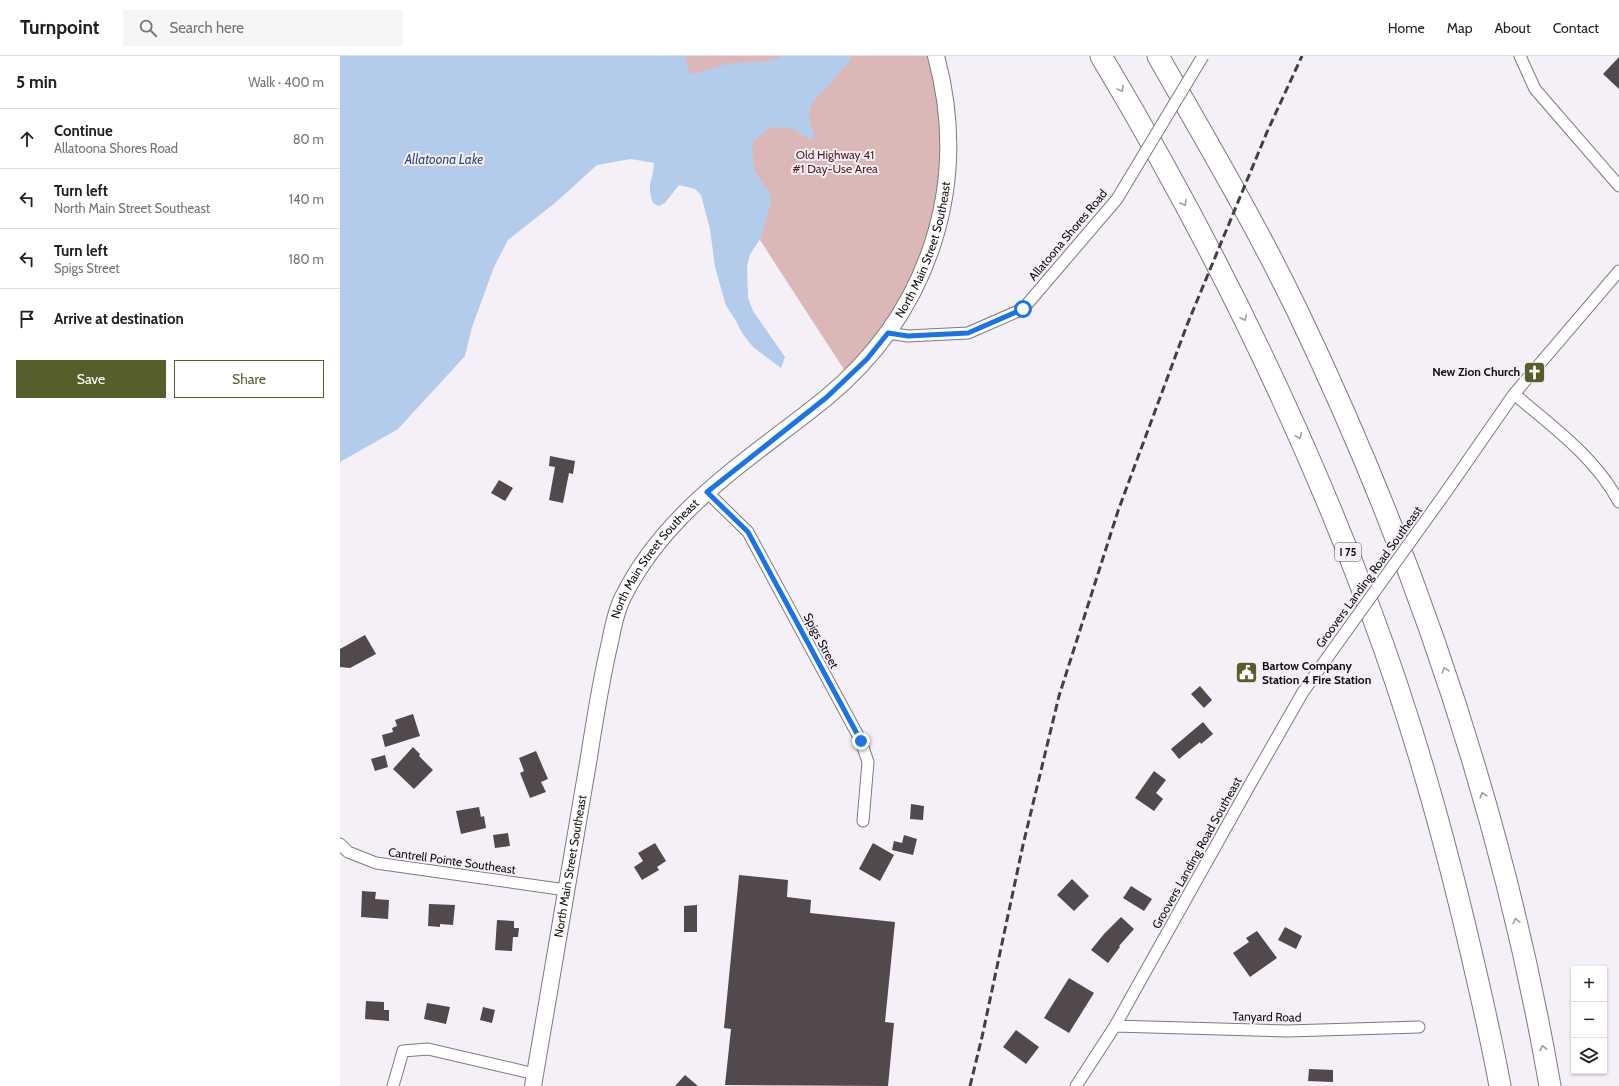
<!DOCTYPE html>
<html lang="en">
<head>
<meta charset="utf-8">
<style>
	:root { --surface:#fff; --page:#f6f6f6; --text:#202124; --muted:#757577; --line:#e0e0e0; --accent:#575e2c }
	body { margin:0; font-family:Cabin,sans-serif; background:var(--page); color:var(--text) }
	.controls { position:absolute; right:12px; bottom:12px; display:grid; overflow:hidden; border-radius:0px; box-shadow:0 1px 3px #0004 }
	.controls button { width:36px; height:36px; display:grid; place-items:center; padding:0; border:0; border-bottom:1px solid var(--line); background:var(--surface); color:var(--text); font:20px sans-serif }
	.stop { position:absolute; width:12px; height:12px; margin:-9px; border:3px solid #1a73e8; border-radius:50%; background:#fff }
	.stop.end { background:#1a73e8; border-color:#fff; box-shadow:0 1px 4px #0008 }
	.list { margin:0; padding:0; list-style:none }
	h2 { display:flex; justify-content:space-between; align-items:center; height:52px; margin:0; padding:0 16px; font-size:17px }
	h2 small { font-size:13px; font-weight:400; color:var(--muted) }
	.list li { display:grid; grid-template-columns:26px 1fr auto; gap:12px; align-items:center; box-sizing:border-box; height:60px; padding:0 16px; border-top:1px solid var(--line) }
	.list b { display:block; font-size:15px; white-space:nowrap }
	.list p { margin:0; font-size:13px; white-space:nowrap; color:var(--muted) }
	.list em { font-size:13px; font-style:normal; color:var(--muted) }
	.actions { display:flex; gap:8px; padding:12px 16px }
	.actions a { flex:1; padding:9px 0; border:1px solid var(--accent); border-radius:0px; text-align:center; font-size:14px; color:var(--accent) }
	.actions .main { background:var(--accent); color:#fff }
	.icon { flex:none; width:22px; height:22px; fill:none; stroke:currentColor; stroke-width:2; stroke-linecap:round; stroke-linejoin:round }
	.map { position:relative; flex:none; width:1279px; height:1030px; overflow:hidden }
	header { display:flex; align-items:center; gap:24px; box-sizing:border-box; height:56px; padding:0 20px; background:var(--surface); border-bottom:1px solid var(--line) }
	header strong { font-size:19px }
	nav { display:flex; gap:22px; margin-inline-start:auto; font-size:14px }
	.search { width:280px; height:36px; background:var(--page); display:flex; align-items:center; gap:10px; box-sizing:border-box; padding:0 14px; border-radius:0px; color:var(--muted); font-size:15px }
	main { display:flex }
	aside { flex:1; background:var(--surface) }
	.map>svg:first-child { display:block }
	.green { fill:#dbb8b7 }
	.water { fill:#b4cceb }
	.building { fill:#51494c }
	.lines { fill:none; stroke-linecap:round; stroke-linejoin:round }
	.street-casing { stroke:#7e7980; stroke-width:13 }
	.secondary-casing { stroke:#7e7980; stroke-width:18 }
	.highway-casing { stroke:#7e7980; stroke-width:23 }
	.street { stroke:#fff; stroke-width:11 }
	.secondary { stroke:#fff; stroke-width:16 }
	.highway { stroke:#fff; stroke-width:21 }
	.rail { stroke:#434043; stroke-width:3; stroke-dasharray:8 4; stroke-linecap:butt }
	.street-bridge-casing { stroke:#7e7980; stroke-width:13; stroke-linecap:butt }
	.street-bridge { stroke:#fff; stroke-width:11 }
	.oneway { stroke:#9f9f9f }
	.route { stroke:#1a73e8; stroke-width:5 }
	.labels { text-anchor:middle; stroke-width:4; stroke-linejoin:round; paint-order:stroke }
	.shield { fill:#f5eff7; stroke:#555255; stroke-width:1 }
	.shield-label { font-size:11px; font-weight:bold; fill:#100e10 }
	.park-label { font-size:12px; fill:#541e20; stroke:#f5eff7 }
	.street-label { font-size:12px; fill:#100e10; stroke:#f5eff7 }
	.poi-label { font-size:12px; font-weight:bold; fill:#100e10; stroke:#f5eff7; text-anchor:end }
	.water-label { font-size:13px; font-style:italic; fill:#2d4f79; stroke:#f5eff7 }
</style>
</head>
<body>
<header>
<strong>Turnpoint</strong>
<div class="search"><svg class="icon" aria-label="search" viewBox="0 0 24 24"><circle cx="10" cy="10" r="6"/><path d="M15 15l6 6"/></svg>Search here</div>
<nav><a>Home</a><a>Map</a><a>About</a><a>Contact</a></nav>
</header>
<main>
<aside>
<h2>5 min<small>Walk · 400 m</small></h2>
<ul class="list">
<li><svg class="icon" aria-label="ahead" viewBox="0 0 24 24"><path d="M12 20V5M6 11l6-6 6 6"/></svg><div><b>Continue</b><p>Allatoona Shores Road</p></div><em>80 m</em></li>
<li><svg class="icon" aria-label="left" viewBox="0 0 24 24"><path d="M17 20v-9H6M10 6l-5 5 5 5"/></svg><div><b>Turn left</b><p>North Main Street Southeast</p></div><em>140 m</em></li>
<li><svg class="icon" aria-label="left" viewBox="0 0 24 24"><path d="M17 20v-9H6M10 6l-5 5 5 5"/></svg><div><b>Turn left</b><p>Spigs Street</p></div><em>180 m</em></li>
<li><svg class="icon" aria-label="arrive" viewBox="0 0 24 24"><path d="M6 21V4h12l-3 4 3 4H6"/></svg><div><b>Arrive at destination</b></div></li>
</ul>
<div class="actions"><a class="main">Save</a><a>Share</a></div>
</aside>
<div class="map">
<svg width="1279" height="1030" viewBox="0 0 1279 1030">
	<rect width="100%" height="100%" fill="#f5eff7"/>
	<path class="green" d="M 295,0 L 587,0 C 593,21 599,44 601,65 C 608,132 585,203 551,259 C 538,280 521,297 505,315 L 390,138 Z"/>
	<path class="water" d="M 0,0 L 345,0 L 350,18 C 365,17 380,8 393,7 C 410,6 427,8 443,0 L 512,0 L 511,4 L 474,45 C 466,57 469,67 475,80 L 471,84 L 451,72 L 433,71 L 419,80 L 414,85 L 412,92 L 414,113 L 418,121 L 429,135 L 431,146 L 421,182 L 410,198 L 407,210 L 408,242 L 413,255 L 445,301 L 441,312 L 413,291 L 402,277 L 395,263 L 386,250 L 375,211 L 370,173 L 361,139 L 355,133 L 339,129 L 325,147 L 319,150 L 313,147 C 306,127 313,126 314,107 L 291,103 L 257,109 L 215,147 L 168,184 L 154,211 L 132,271 L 125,300 L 58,373 L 0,406 Z"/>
	<path class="building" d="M 1279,1 L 1279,33 L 1263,18 Z
		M 210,400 L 235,405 L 233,418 L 229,417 L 223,447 L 209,444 L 215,411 L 209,410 Z
		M 159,424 L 173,432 L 165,445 L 151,437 Z
		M 25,579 L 36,598 L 10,612 L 0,611 L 0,593 Z
		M 860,630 L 872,644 L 864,652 L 851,638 Z
		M 73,658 L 80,680 L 45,691 L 42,679 L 53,676 L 52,672 L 57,670 L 55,664 Z
		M 863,666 L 873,678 L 861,688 L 860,686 L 839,703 L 831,693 Z
		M 73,691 L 80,698 L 79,700 L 93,714 L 74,733 L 53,713 Z
		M 196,695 L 208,723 L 201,726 L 206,736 L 190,742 L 180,717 L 184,715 L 179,702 Z
		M 45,699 L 48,711 L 35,715 L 31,703 Z
		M 814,715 L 826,724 L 816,737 L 823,743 L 814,755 L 795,742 Z
		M 571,748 L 584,750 L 583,764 L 570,763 Z
		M 139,751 L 141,761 L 144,760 L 146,772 L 121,778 L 116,755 Z
		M 168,777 L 170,790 L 155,792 L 153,779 Z
		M 564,779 L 577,783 L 573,799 L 552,794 L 554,785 L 562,787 Z
		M 315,787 L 326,805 L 317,811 L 319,814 L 302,824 L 294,811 L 303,805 L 298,797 Z
		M 533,787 L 554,799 L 540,825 L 519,813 Z
		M 399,819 L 448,824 L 447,841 L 471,844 L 470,857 L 555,866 L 545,966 L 554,967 L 548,1030 L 385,1029 L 391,973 L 384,972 Z
		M 732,823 L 749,840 L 734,855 L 717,839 Z
		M 791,830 L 812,843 L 804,855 L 783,842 Z
		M 22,835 L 36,836 L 35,843 L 49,844 L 48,863 L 21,861 Z
		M 89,848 L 115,849 L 113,869 L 100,868 L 100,871 L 88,870 Z
		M 357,849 L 357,876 L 344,876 L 344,850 Z
		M 781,861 L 794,873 L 779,890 L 780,891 L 768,907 L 751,894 L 764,878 Z
		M 157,864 L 174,865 L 174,872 L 179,872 L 178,881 L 173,881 L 172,895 L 155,894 Z
		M 945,871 L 962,880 L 956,893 L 938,884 Z
		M 917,875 L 937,902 L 910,921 L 893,897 L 909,886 L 906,882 Z
		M 729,922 L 754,937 L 729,977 L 704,962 Z
		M 26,945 L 44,946 L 44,954 L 49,954 L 49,965 L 25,963 Z
		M 87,947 L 110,951 L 106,968 L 84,963 Z
		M 143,951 L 155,954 L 152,967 L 140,964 Z
		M 676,974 L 699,991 L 686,1008 L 663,991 Z
		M 969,1013 L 993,1014 L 993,1026 L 968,1025 Z
		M 345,1019 L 358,1030 L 335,1030 Z"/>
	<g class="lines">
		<defs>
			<path id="street" d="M 1180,0 L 1195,33 L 1279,130
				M 548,277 L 568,280 L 628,277 L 683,253 L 777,143
				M 1174,338 C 1213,371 1255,401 1279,446
				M 367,436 L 408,476 L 521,685 L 528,706 L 523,765
				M 1106,436 L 1174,338 L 1279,215
				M 0,788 L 8,796 L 36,807 L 226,834
				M 775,970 L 947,975 L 1079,971
				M 53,1030 L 63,995 L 88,993 L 195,1018
				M 736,1030 L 775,970 L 912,725 L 963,636 L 987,602"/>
			<g id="secondary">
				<path id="s1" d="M 193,1030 C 212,920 230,811 249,701 C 255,662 261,624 270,586 C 273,570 276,555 283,541 C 327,452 412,402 486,342 C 589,257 631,129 596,0"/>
			</g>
			<path id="highway" d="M 761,0 C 867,177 959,363 1031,556 C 1069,657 1099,762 1124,866 C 1137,921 1150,975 1160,1030
				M 818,0 C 866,84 915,167 957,254 C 1076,502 1163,759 1210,1030"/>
		</defs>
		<use href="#street" class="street-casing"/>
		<use href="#secondary" class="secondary-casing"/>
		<use href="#highway" class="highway-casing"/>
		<use href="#street" class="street"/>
		<use href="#secondary" class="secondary"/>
		<use href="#highway" class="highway"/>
		<path class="rail" d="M 630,1030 L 642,981 L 683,789 L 719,640 L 778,455 L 847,269 L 927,76 L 962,0"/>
		<defs>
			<path id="street-bridge" d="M 777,143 L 863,0
				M 987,602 L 1106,436"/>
		</defs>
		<use href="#street-bridge" class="street-bridge-casing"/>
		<use href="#street-bridge" class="street-bridge"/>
	</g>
	<defs><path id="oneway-chevron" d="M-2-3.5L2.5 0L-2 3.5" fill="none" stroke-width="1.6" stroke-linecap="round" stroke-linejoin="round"/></defs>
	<g class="oneway">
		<use href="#oneway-chevron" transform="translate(781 33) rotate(59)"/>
		<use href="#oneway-chevron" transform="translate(844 147) rotate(61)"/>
		<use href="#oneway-chevron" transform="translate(904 262) rotate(64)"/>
		<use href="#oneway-chevron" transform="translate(959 380) rotate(66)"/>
		<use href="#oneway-chevron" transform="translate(1105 614) rotate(-108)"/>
		<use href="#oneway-chevron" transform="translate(1143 739) rotate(-106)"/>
		<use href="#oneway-chevron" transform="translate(1176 865) rotate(-103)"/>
		<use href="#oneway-chevron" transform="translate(1203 992) rotate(-101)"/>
	</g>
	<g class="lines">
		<path class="route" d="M 521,685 L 408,476 L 367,436 L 487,341 L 527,303 L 548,277 L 568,280 L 628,277 L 683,253"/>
	</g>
	<defs>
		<symbol id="church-square" viewBox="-11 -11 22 22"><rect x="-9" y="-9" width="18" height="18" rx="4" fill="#575e2c" stroke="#f5eff7"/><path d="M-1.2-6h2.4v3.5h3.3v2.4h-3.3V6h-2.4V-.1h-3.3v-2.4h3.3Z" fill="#fff"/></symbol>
		<symbol id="civic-square" viewBox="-11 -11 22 22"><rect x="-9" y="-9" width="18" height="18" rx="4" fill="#575e2c" stroke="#f5eff7"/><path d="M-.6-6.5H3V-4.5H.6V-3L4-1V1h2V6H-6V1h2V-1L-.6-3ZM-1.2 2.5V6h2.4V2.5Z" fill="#fff"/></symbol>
	</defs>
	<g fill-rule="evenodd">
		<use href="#church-square" x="1182" y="304" width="25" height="25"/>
		<use href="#civic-square" x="894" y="604" width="25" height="25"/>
	</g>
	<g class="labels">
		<rect class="shield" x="995" y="487" width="26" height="18" rx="3"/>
		<g class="shield-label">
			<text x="1008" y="500">I 75</text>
		</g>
		<g class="park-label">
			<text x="495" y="103">Old Highway 41<tspan x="495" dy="14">#1 Day-Use Area</tspan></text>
		</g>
		<g class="street-label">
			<text transform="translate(728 179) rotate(-50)" y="4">Allatoona Shores Road</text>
			<text dy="4" stroke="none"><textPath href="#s1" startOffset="966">North Main Street Southeast</textPath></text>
			<text dy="4" stroke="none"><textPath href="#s1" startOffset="547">North Main Street Southeast</textPath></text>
			<text transform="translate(1029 521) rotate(-54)" y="4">Groovers Landing Road Southeast</text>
			<text transform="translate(481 585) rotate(62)" y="4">Spigs Street</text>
			<text transform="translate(857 797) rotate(-61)" y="4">Groovers Landing Road Southeast</text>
			<text transform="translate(112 805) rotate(8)" y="4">Cantrell Pointe Southeast</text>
			<text dy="4" stroke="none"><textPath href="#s1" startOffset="223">North Main Street Southeast</textPath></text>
			<text transform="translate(927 961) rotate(1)" y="4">Tanyard Road</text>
		</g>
		<g class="poi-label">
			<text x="1180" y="320">New Zion Church</text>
			<text x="922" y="614" text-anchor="start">Bartow Company<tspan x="922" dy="14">Station 4 Fire Station</tspan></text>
		</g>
		<g class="water-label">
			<text x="104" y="108">Allatoona Lake</text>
		</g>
	</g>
</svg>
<div class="controls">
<button>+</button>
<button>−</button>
<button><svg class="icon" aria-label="layers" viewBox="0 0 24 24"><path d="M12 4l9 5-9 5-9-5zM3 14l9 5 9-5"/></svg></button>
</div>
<div class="stop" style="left:683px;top:253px"></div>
<div class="stop end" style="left:521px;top:685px"></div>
</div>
</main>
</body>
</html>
